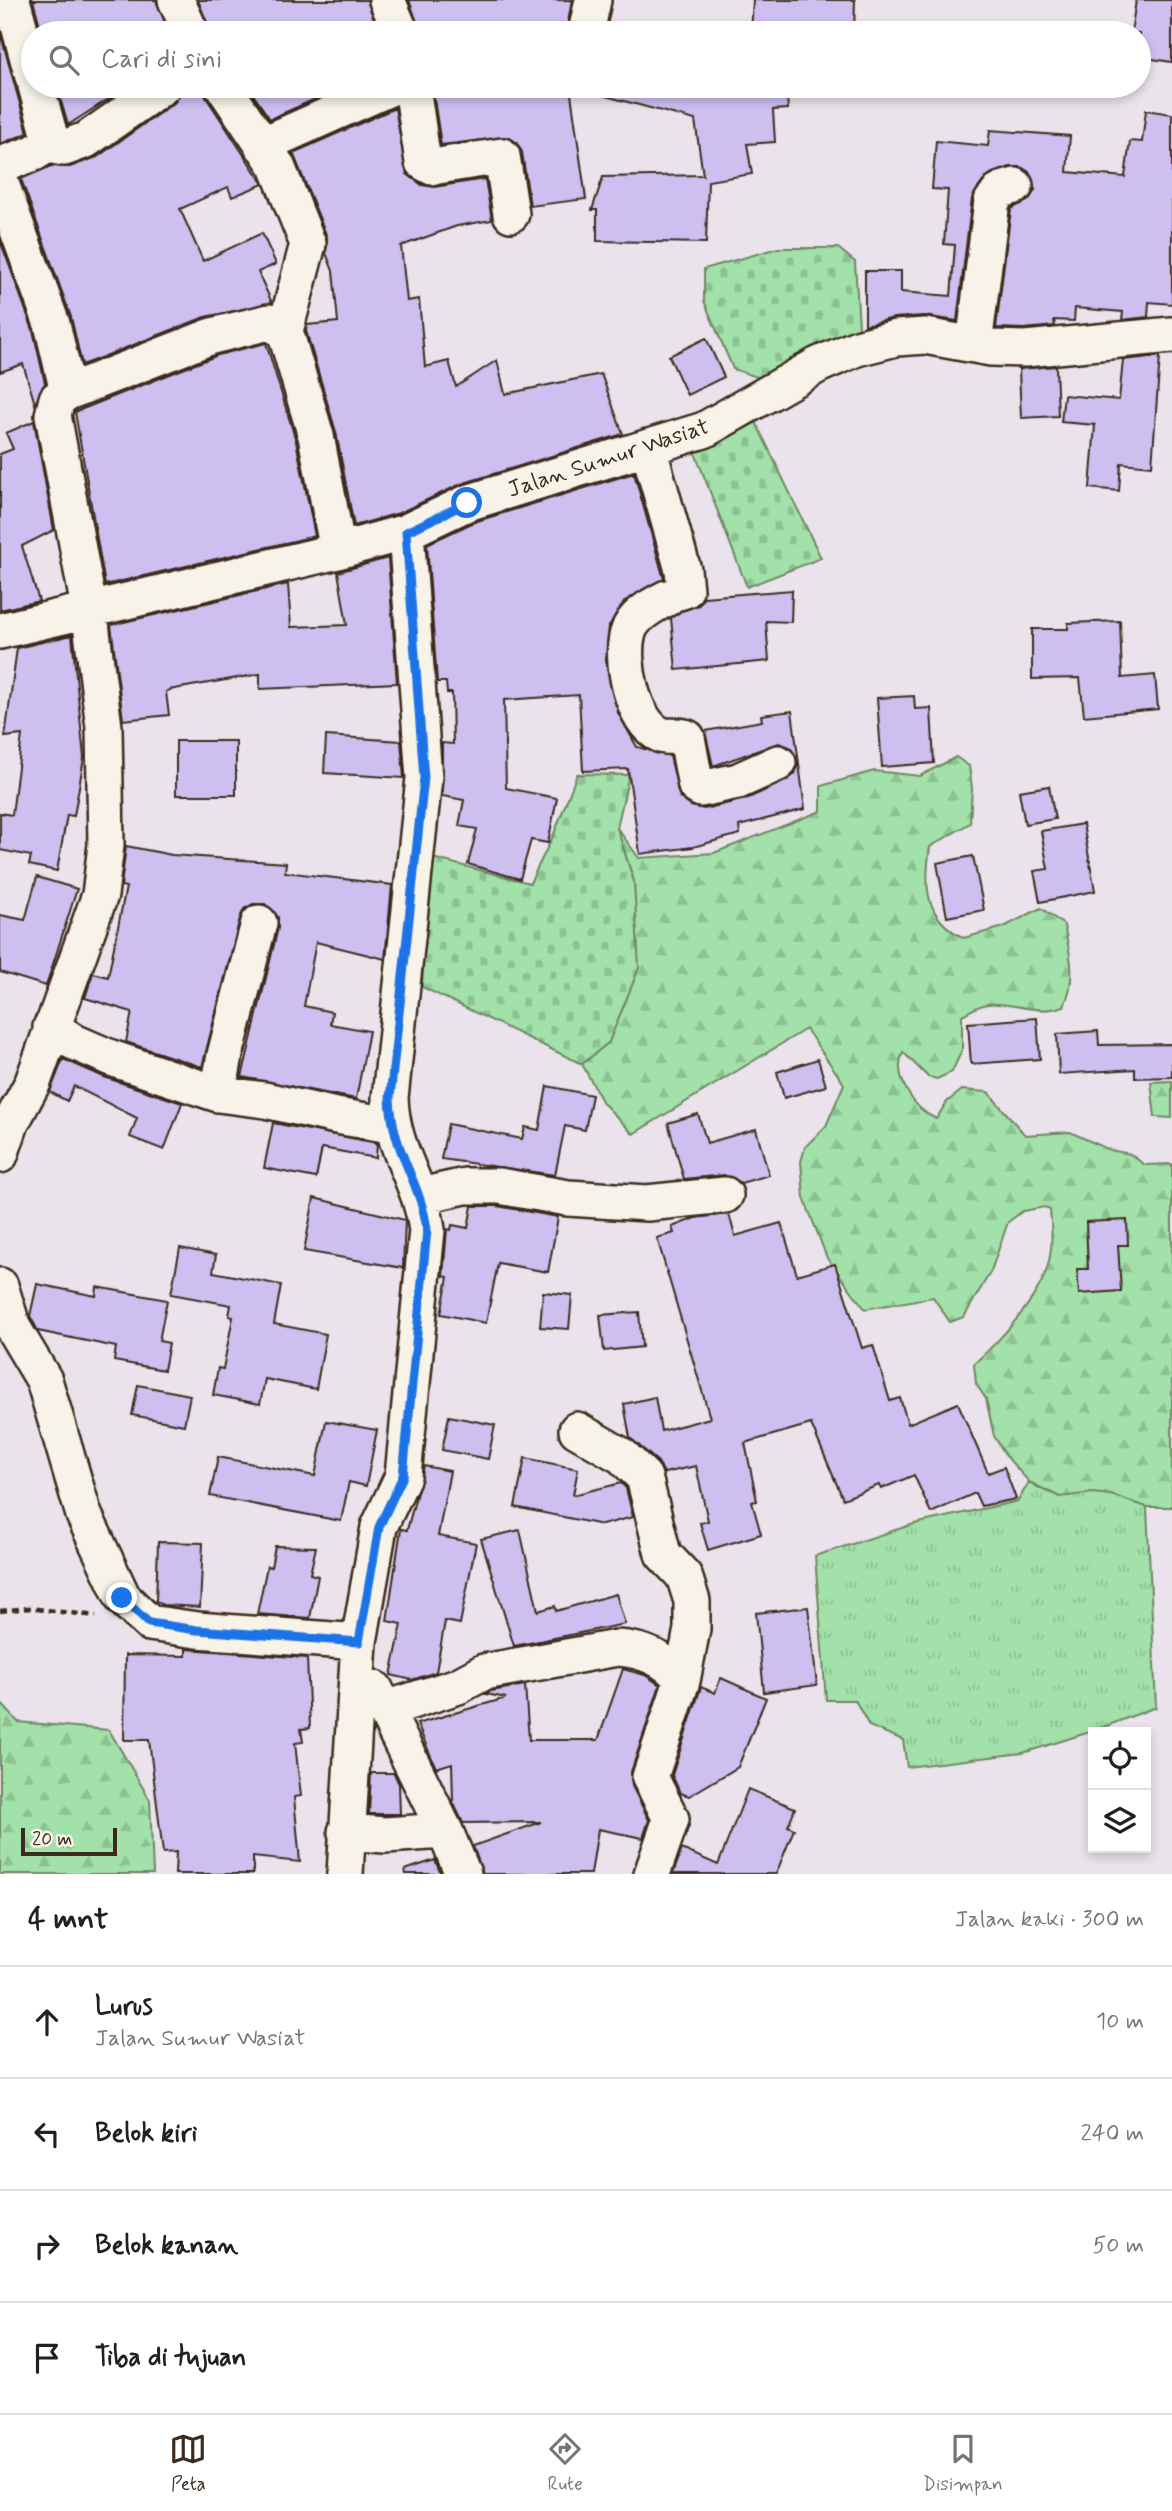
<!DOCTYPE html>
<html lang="id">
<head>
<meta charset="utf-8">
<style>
	:root { --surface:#fff; --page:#f6f6f6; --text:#202124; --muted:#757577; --line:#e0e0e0; --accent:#3b2a1e }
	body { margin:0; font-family:Mynerve,sans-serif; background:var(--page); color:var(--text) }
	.controls { position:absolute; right:21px; bottom:21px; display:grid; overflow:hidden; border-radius:0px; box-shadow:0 4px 10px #0003 }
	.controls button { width:63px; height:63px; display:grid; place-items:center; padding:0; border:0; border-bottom:2px solid var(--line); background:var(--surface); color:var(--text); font:35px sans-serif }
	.scale { position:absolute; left:21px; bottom:18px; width:96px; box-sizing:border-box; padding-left:7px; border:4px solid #3b2a1e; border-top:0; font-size:19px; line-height:24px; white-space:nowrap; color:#3b2a1e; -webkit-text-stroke:5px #f7f3e8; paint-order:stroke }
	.stop { position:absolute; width:21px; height:21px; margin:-16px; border:5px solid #1a73e8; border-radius:50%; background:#fff }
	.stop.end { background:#1a73e8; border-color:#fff; box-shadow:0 2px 7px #0008 }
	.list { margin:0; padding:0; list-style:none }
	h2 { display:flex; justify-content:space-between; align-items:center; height:91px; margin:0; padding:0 28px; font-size:30px }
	h2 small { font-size:23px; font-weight:400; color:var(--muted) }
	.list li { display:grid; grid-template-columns:46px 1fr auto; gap:21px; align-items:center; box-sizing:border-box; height:112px; padding:0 28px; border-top:2px solid var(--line) }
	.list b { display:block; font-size:26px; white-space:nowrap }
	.list p { margin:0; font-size:23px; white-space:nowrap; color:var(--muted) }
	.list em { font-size:23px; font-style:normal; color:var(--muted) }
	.icon { flex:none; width:38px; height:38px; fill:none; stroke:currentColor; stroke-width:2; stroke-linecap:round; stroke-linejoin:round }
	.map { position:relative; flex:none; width:1172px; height:1874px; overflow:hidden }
	.search { position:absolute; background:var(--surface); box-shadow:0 4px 10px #0003; left:21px; right:21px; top:21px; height:77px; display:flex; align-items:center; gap:18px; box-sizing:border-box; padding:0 24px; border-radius:38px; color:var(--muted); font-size:26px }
	.sheet { height:539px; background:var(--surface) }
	nav { display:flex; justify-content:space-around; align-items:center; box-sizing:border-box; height:98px; border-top:2px solid var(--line); background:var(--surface); font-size:19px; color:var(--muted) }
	nav a { display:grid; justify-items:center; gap:4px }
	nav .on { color:var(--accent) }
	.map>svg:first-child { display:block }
	.grass { fill:url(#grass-tufts); stroke:#6e8664; stroke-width:2 }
	.forest { fill:url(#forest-firs); stroke:#6e8664; stroke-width:2 }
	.cemetery { fill:url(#cemetery-stones); stroke:#6e8664; stroke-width:2 }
	.building { fill:#cebff1; stroke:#3b2a1e; stroke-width:2 }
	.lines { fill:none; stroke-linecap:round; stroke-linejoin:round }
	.street-casing { stroke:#3b2a1e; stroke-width:40 }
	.path { stroke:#3b2a1e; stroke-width:4.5; stroke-dasharray:7 5; stroke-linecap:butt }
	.street { stroke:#f7f3e8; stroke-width:35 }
	.route { stroke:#1a73e8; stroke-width:9 }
	.labels { text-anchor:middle; stroke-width:5; stroke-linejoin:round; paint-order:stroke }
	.street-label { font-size:23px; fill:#3b2a1e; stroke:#f7f3e8 }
</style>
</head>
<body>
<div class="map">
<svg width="1172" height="1874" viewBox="0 0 1172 1874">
	<defs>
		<pattern id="grass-tufts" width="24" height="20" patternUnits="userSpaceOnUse" patternTransform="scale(1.75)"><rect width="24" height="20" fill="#a2e1a9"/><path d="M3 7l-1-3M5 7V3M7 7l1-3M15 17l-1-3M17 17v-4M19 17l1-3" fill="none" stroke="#8cc191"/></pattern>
		<pattern id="forest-firs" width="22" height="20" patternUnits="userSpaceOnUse" patternTransform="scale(1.75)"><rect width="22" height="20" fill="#a2e1a9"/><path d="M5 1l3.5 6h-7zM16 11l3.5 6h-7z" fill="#8cc191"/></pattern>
		<pattern id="cemetery-stones" width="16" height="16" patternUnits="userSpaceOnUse" patternTransform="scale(1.75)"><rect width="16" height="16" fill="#a2e1a9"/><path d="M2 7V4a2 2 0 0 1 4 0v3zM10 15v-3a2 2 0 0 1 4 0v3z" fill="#8cc191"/></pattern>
	</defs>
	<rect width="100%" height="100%" fill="#ebe3eb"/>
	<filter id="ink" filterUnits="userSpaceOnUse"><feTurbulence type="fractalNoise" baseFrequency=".0143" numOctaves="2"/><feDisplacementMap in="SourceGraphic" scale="14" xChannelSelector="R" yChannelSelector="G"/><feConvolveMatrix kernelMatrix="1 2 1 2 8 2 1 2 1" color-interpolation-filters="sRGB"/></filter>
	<g filter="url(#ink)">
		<path class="grass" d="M 1029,1482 C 1061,1502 1059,1493 1093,1493 C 1112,1492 1130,1501 1147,1507 L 1156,1707 L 1093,1731 L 1023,1753 L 907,1767 L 903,1740 L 869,1726 L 855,1700 L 826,1700 L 815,1556 L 914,1524 L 1018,1501 Z"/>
		<path class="forest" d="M 956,757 L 969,766 L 972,788 L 970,823 L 930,847 C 924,886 924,918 964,938 L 1004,927 L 1041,908 L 1064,925 C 1070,954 1077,978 1064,1006 C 1037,1016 1015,1002 988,1004 C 979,1005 970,1011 962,1015 L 962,1050 L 952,1072 L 937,1079 L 928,1077 L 903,1052 C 892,1077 914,1109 936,1119 L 947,1102 L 962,1090 L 988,1092 L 1025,1135 L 1070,1132 L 1110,1150 L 1130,1154 L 1145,1165 L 1172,1164 L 1172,1507 L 1147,1507 L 1111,1495 L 1092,1493 L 1060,1497 L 1029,1482 L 1006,1456 L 994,1436 L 986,1399 L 976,1384 L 974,1364 C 999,1341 1039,1299 1048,1265 C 1053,1248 1052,1228 1050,1210 L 1045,1207 L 1023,1211 L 1008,1222 L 991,1271 L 964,1317 L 950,1322 L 933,1297 L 865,1309 L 827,1258 L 804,1198 L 801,1162 L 805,1147 L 826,1126 L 844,1084 L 806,1029 L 633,1134 L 603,1103 L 582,1064 L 609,1042 L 634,882 L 617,828 L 639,858 L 714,853 L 821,811 L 821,786 L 874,771 L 920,776 Z
			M 1172,1081 L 1172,1118 L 1155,1117 L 1151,1082 Z
			M 0,1702 L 18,1722 L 109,1730 L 150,1800 L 153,1874 L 0,1874 Z"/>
		<path class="cemetery" d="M 778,248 L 838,248 L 855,262 L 859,327 L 812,355 L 760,378 L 733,369 L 704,301 L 704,269 Z
			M 751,412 L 821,558 L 747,587 L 695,453 Z
			M 577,774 L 629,775 L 617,828 L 634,882 L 639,968 L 609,1042 L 582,1064 L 422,987 L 429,857 L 530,883 L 554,834 Z"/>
		<path class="building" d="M 33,0 L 156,0 L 169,33 L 42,33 Z
			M 198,0 L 367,0 L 379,33 L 211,33 Z
			M 409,0 L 572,0 L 566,33 L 525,31 L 525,27 L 467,28 L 468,33 L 421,33 Z
			M 753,0 L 855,0 L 854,33 L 751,33 Z
			M 1136,0 L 1172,0 L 1172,62 L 1139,57 L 1139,33 L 1131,33 Z
			M 0,32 L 28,133 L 0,144 Z
			M 69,86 L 126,86 L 127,87 L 68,125 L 58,91 Z
			M 183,86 L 203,86 L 206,97 L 263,184 L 232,197 L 228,187 L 180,209 L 203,261 L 262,233 L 276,264 L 258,272 L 272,303 L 205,317 L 82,365 L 71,317 L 21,179 L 51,166 L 70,167 L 97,157 L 175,102 Z
			M 251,86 L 345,86 L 270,119 L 248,87 Z
			M 432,86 L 523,86 L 523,94 L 570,87 L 586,199 L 530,206 L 522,152 L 517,143 L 509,137 L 441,145 Z
			M 599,86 L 786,86 L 788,109 L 773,110 L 775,142 L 747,144 L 752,174 L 708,181 L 706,243 L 597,241 L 597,210 L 592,210 L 603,177 L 703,175 L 695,120 L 598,94 Z
			M 395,108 L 407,174 L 422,185 L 434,187 L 485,179 L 492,220 L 457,226 L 401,246 L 407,301 L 419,299 L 425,367 L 449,361 L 456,387 L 497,360 L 505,394 L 601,374 L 623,434 L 461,484 L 399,513 L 354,526 L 336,432 L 306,331 L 307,325 L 338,322 L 333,271 L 326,253 L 327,237 L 293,153 Z
			M 1146,110 L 1172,114 L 1172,304 L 1149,302 L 1148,317 L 1122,320 L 1123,312 L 1075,308 L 1074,321 L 1054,320 L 1055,326 L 1024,329 L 996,328 L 1011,209 L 1029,200 L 1035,190 L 1029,172 L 1021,167 L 1010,167 L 986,177 L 972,198 L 957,321 L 924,316 L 894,318 L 865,325 L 865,271 L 901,271 L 901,292 L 951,296 L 955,245 L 944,244 L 948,190 L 932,189 L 936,141 L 988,146 L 990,130 L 1070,136 L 1067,172 L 1125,177 L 1130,141 L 1142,142 Z
			M 0,240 L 33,330 L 45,383 L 35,404 L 23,364 L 0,372 Z
			M 706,338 L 724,377 L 687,395 L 669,356 Z
			M 266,343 L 296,441 L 315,536 L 105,585 L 75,412 L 218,355 Z
			M 1160,356 L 1152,466 L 1121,463 L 1119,491 L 1090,488 L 1095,425 L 1061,422 L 1064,395 L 1119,400 L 1123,360 Z
			M 1056,366 L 1058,416 L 1021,418 L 1019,369 Z
			M 34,421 L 54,530 L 22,546 L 39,601 L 0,610 L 0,454 L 13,449 L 6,433 Z
			M 634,473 L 664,579 L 625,601 L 609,626 L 606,660 L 618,713 L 637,747 L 670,756 L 680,798 L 691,806 L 704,809 L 746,799 L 786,781 L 795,774 L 798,764 L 790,747 L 779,743 L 713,766 L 705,731 L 762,721 L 761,715 L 792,711 L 805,809 L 739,826 L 740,834 L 693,847 L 640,854 L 628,769 L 583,771 L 579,695 L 504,700 L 506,788 L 557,798 L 548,843 L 531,840 L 520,879 L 468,864 L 477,829 L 459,826 L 464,800 L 442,796 L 442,743 L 453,744 L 452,693 L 447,693 L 446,682 L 437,682 L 427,544 L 474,522 Z
			M 388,558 L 397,683 L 260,689 L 260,674 L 169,690 L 166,692 L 169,715 L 123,720 L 111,625 L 288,584 L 291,627 L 347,625 L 338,572 Z
			M 792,590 L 791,622 L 766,621 L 769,661 L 676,670 L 671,618 L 681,611 L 699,605 L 704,597 Z
			M 1120,621 L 1122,678 L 1155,675 L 1158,709 L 1084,716 L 1080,678 L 1032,679 L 1032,629 L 1068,629 L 1068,623 Z
			M 72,635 L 84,758 L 74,816 L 67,815 L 57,871 L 29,865 L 31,856 L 0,850 L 0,813 L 12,815 L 22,735 L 5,737 L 17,648 Z
			M 914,696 L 915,709 L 931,708 L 934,763 L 882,767 L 877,698 Z
			M 326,736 L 401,741 L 404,778 L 324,773 Z
			M 176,741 L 236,741 L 236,795 L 176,795 Z
			M 1049,786 L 1055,819 L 1025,824 L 1019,791 Z
			M 1083,824 L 1095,891 L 1040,902 L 1034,871 L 1048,869 L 1041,831 Z
			M 126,846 L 172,855 L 286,863 L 285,872 L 392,885 L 385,959 L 316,942 L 304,1006 L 332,1012 L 330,1024 L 369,1031 L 356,1099 L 242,1077 L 278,928 L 278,917 L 265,904 L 253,904 L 244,909 L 240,918 L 202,1067 L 126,1042 L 132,1012 L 85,998 L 93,973 L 108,977 L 126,887 L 121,886 Z
			M 973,856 L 984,910 L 947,917 L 937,863 Z
			M 37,877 L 77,889 L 46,986 L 0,972 L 0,915 L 25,920 Z
			M 1037,1018 L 1040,1059 L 971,1064 L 968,1023 Z
			M 1098,1031 L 1099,1045 L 1172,1044 L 1172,1077 L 1135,1078 L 1135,1069 L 1059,1074 L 1057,1034 Z
			M 63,1059 L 104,1077 L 182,1103 L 164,1150 L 130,1137 L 137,1118 L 74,1086 L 67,1101 L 50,1092 Z
			M 818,1059 L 826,1086 L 784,1098 L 777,1072 Z
			M 547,1086 L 592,1095 L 585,1130 L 565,1126 L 555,1175 L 441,1159 L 448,1124 L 522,1139 L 525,1127 L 539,1130 Z
			M 698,1114 L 707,1143 L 756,1129 L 769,1175 L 741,1183 L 724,1175 L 684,1179 L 668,1123 Z
			M 273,1123 L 377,1143 L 376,1158 L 322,1148 L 316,1178 L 264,1168 Z
			M 314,1198 L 405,1220 L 403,1268 L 304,1251 Z
			M 472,1206 L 497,1206 L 558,1217 L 548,1272 L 498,1263 L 486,1323 L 441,1314 L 448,1277 L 443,1276 L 447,1229 L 451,1230 L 452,1225 L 468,1228 Z
			M 729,1214 L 735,1236 L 781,1223 L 797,1275 L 835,1264 L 862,1348 L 873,1345 L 890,1401 L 900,1398 L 908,1424 L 958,1403 L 988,1473 L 1004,1467 L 1016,1499 L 981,1506 L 975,1493 L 931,1513 L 914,1475 L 881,1489 L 879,1485 L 843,1499 L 811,1424 L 745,1443 L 757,1501 L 752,1502 L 761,1534 L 708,1550 L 700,1523 L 708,1521 L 696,1466 L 664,1473 L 658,1462 L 630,1438 L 624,1404 L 655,1397 L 661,1431 L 710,1418 L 657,1238 L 674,1233 L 672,1227 L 695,1218 Z
			M 1127,1220 L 1128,1245 L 1118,1245 L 1121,1291 L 1079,1294 L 1077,1269 L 1088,1269 L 1086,1222 Z
			M 180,1248 L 216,1255 L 213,1272 L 281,1285 L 274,1324 L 326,1334 L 316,1389 L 265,1379 L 260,1404 L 213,1395 L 218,1368 L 223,1369 L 233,1317 L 229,1316 L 231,1305 L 171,1294 Z
			M 37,1284 L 96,1296 L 97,1287 L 167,1300 L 159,1341 L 169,1343 L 164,1370 L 114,1361 L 116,1347 L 38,1331 L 30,1316 Z
			M 543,1292 L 572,1295 L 569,1329 L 540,1327 Z
			M 639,1312 L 642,1347 L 604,1351 L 600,1315 Z
			M 138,1385 L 190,1395 L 184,1425 L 132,1415 Z
			M 449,1416 L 495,1425 L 488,1459 L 442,1450 Z
			M 326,1421 L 377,1430 L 366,1486 L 349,1482 L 341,1521 L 210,1496 L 218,1457 L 315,1476 Z
			M 525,1458 L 578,1469 L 573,1495 L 621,1483 L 626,1488 L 633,1517 L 602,1525 L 515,1507 Z
			M 424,1466 L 450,1471 L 438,1536 L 476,1543 L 460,1624 L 445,1621 L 436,1672 L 412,1680 L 391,1675 L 402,1624 L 387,1621 L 401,1529 L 407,1530 Z
			M 520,1530 L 538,1611 L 555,1606 L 556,1611 L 616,1594 L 625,1624 L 514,1646 L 481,1539 Z
			M 158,1542 L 203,1543 L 200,1607 L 163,1605 L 156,1601 Z
			M 275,1546 L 316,1547 L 310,1574 L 318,1576 L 310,1618 L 257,1614 L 267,1566 L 271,1567 Z
			M 808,1607 L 817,1685 L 764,1692 L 756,1613 Z
			M 186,1649 L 307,1658 L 310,1728 L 301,1729 L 303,1742 L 295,1743 L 301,1796 L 294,1797 L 300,1862 L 253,1857 L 253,1874 L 175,1874 L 176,1852 L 163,1853 L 149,1740 L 124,1740 L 125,1655 L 186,1656 Z
			M 623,1669 L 645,1675 L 660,1685 L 631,1772 L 632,1786 L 649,1820 L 643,1838 L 598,1829 L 591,1874 L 483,1874 L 473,1846 L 541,1822 L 463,1823 L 453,1802 L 452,1763 L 436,1768 L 417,1724 L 506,1698 L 486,1694 L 491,1691 L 525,1685 L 529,1740 L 598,1740 Z
			M 721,1678 L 766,1698 L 738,1767 L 689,1796 L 680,1793 L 672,1775 L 701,1687 L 715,1693 Z
			M 371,1773 L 394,1773 L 399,1784 L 400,1814 L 369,1814 Z
			M 748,1789 L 795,1808 L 788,1826 L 794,1829 L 776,1874 L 673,1874 L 682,1849 L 718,1865 Z
			M 435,1860 L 441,1874 L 406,1874 L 405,1870 Z"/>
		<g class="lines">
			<defs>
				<path id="street" d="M 12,0 L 33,77
					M 176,0 L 191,33
					M 387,0 L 401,33
					M 586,33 L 593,0
					M 223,86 L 277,166 L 308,244 L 285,331
					M 412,86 L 423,162 L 432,167 L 502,156 L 511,214
					M 47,145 L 64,148 L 86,140 L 163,86
					M 262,145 L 394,86
					M 0,165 L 34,153 L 47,145 L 49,133 L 36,86
					M 0,181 L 52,324 L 68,392
					M 974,345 L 992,201 L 1001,190 L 1015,186
					M 648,447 L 683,570 L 685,590 L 679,592
					M 667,598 C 653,605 632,616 628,633 C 620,659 632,723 661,735 C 669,738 679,734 687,738 L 696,786 L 701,789 L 738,781 L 778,763
					M 0,631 L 338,551 L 406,532 L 467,503 L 704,430 L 818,365 L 857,348 L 896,338 L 925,336 L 991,348 L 1025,349 L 1172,335
					M 51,1027 L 74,1042 L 111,1058 L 218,1094 L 265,1100 L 336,1116 L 391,1125
					M 218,1094 L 225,1055 L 259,923
					M 0,1155 L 11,1123 L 33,1082 L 100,895 L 106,845 L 104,727 L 89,608 L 53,415 L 57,399 L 68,392 L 212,336 L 269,322 L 285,331 L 316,436 L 338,551
					M 420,1196 L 465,1186 L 499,1186 L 568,1198 L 647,1203 L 725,1195
					M 0,1286 L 13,1328 L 44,1380 L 84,1515 L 123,1598 L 149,1623 L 197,1630 L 359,1642
					M 577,1430 L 622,1456 L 644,1477 L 663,1554 L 684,1576 L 692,1601 L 692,1629 L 682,1681
					M 386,1709 L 458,1686 L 484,1672 L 617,1648 C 641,1649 670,1660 682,1681 L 650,1777 L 671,1819 L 652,1874
					M 445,1831 L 463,1874
					M 346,1832 L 385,1835 L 445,1831 L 375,1689
					M 345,1874 L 359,1642 L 379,1527 L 403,1476 L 427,1230 C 421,1181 392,1153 390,1098 L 424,778 L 406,532"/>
			</defs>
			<use href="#street" class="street-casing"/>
			<path class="path" d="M 0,1611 L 29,1608 L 96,1616"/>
			<use href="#street" class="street"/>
		</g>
	</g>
	<g class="lines" filter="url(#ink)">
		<path class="route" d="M 122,1598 L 149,1623 L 197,1630 L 359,1642 L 379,1527 L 403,1476 L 427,1230 C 421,1181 392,1153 390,1098 L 424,778 L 406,532 L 467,503"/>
	</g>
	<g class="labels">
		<g class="street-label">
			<text transform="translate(608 457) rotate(-18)" y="8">Jalan Sumur Wasiat</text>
		</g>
	</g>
</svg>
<div class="controls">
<button><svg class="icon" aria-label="locate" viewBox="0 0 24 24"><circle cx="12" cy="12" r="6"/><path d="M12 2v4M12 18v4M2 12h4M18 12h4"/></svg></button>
<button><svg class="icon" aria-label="layers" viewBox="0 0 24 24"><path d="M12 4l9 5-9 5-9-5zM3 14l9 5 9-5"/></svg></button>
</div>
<div class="scale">20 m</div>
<div class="stop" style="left:467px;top:503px"></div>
<div class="stop end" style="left:122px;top:1598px"></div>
<div class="search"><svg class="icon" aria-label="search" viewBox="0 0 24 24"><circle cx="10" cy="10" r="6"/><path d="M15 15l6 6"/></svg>Cari di sini</div>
</div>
<section class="sheet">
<h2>4 mnt<small>Jalan kaki · 300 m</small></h2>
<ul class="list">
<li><svg class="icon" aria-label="ahead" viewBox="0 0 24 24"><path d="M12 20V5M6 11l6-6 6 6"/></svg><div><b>Lurus</b><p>Jalan Sumur Wasiat</p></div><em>10 m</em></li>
<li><svg class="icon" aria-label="left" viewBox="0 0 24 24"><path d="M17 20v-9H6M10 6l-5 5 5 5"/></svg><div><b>Belok kiri</b></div><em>240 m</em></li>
<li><svg class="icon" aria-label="right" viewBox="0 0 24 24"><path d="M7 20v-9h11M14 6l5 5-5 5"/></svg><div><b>Belok kanan</b></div><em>50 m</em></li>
<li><svg class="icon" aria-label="arrive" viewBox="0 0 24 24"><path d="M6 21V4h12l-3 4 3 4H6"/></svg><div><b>Tiba di tujuan</b></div></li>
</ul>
</section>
<nav>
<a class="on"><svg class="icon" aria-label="map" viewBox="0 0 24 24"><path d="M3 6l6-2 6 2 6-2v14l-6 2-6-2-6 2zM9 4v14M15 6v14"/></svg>Peta</a>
<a><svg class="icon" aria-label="directions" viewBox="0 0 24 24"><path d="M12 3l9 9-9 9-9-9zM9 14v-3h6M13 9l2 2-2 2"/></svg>Rute</a>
<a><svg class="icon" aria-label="saved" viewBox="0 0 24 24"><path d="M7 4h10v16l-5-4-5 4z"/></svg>Disimpan</a>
</nav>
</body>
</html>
